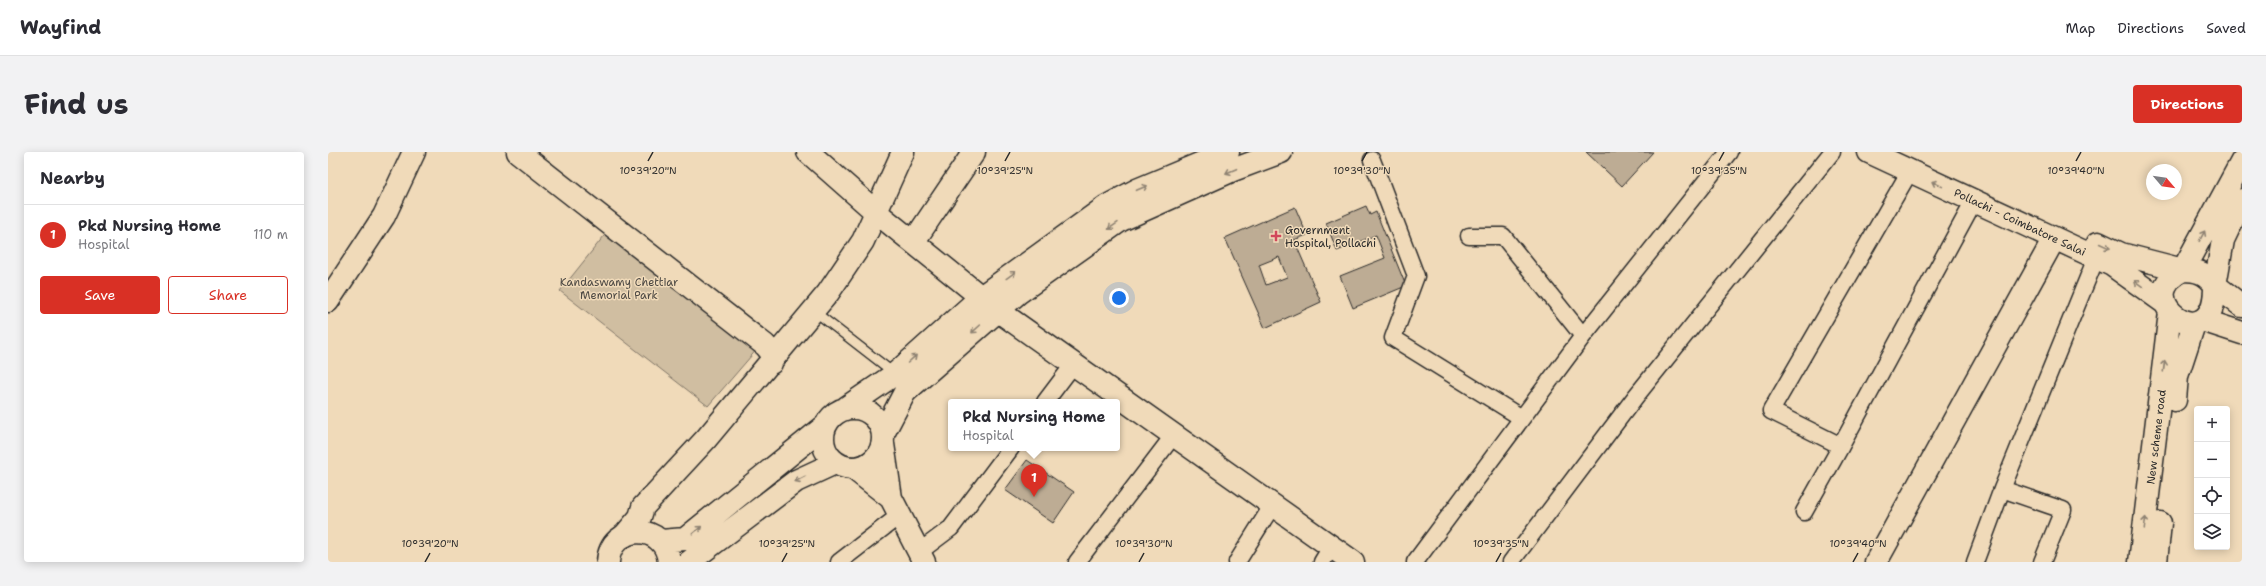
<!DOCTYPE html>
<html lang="en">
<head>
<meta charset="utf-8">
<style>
	:root { --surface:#fff; --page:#f2f2f3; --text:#2b2b33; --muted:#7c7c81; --line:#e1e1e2; --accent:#d93025 }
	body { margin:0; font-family:"Shantell Sans",sans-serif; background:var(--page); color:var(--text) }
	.controls { position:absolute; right:12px; bottom:12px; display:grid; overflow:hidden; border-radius:4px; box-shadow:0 2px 10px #0003 }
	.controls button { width:36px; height:36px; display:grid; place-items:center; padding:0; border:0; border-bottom:1px solid var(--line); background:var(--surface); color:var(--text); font:20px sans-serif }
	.compass { position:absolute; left:1818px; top:12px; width:36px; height:36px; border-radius:50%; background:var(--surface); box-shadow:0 2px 10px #0003; rotate:119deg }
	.you { position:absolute; left:791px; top:146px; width:14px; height:14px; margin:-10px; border:3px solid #fff; border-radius:50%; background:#1a73e8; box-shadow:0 0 0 6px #1a73e833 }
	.badge { display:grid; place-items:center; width:26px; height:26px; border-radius:50%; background:var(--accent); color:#fff; font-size:13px; font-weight:700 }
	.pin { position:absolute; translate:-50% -33px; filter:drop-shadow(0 1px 2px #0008) }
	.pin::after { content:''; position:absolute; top:21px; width:14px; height:12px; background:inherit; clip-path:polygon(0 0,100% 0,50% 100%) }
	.popup { position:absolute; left:620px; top:247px; width:172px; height:52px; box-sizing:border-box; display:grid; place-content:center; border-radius:4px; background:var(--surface); filter:drop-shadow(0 1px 3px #0005); font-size:13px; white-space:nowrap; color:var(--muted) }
	.popup b { font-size:15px; color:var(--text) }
	.popup::after { content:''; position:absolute; left:50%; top:100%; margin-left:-8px; border:8px solid transparent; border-top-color:var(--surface) }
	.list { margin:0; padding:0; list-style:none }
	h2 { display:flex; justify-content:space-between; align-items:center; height:52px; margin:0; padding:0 16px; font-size:17px }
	h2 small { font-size:13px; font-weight:400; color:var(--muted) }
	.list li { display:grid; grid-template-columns:26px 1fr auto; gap:12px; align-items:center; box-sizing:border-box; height:60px; padding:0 16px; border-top:1px solid var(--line) }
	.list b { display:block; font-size:15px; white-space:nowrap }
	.list p { margin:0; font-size:13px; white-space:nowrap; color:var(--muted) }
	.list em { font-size:13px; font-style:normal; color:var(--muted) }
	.actions { display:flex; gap:8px; padding:12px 16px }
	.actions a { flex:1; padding:9px 0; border:1px solid var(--accent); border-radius:4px; text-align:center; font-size:14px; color:var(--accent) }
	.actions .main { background:var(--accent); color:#fff }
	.icon { flex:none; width:22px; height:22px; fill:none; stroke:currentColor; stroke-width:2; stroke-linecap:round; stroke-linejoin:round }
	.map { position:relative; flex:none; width:1914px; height:410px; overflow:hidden; border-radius:4px }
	header { display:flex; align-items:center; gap:24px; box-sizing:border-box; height:56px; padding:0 20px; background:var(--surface); border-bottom:1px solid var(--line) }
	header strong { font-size:19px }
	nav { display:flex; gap:22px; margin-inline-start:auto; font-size:14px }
	.intro { display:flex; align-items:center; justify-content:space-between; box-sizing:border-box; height:96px; padding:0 24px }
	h1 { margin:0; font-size:28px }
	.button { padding:10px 18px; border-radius:4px; background:var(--accent); color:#fff; font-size:14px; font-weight:700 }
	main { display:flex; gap:24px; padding:0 24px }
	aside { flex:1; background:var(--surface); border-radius:4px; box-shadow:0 2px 10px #0003 }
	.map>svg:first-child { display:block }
	.green { fill:#d0bea1; stroke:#7e7466 }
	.building { fill:#bdac94; stroke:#2b2b2b; fill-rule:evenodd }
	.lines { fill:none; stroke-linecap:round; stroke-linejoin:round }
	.lane-casing { stroke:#2b2b2b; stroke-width:11 }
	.street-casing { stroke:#2b2b2b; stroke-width:19 }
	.secondary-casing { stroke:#2b2b2b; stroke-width:25 }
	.primary-casing { stroke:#2b2b2b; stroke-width:25 }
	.highway-casing { stroke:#2b2b2b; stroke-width:25 }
	.lane { stroke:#f0dab9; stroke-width:8 }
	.street { stroke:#f0dab9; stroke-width:16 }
	.secondary { stroke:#f0dab9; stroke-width:22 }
	.primary { stroke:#f0dab9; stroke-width:22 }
	.highway { stroke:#f0dab9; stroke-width:22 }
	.oneway { stroke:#8e8272 }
	.ticks { fill:none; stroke:#2b2b2b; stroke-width:1.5 }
	.poi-dot { fill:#d1495b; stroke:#f0dab9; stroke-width:1.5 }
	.labels { text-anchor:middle; stroke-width:3; stroke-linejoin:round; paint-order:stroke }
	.street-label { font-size:11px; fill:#2b2b2b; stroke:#f0dab9 }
	.poi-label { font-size:11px; fill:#2b2b2b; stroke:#f0dab9; text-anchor:start }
	.park-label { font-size:11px; fill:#4c4843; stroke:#f0dab9 }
	.ticks-label { font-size:10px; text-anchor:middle; fill:#2b2b2b; stroke:#f0dab9; stroke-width:3; stroke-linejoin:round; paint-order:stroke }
</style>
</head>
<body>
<header>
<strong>Wayfind</strong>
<nav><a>Map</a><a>Directions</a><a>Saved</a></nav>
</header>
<div class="intro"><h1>Find us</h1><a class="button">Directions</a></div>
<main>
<aside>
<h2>Nearby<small></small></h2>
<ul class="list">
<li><span class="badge">1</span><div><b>Pkd Nursing Home</b><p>Hospital</p></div><em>110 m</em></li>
</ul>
<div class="actions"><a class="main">Save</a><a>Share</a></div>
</aside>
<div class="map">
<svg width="1914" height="410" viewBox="0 0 1914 410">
	<rect width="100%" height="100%" fill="#f0dab9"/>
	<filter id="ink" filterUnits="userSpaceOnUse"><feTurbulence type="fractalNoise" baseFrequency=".025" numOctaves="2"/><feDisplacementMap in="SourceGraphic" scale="8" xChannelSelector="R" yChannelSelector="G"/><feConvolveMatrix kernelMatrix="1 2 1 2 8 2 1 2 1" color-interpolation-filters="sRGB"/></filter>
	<g filter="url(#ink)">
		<path class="green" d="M 280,79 L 430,196 L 380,254 L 232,139 Z"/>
		<path class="building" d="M 1258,0 L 1325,0 L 1294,34 Z
			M 1038,54 L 1042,63 L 1048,60 L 1078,134 L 1025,156 L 1012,124 L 1057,106 L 1048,83 L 1009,99 L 998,71 Z
			M 967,55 L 979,83 L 966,88 L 993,150 L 937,176 L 897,86 ZM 951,105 L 959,125 L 938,133 L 931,113 Z
			M 699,308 L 746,340 L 725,371 L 677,338 Z"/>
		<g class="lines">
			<defs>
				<path id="lane" d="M 486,159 L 566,221"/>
				<path id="street" d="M 1044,8 L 1088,124 L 1065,186 L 1194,266
					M 1582,19 L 1443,259 L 1513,294 L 1646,49
					M 1141,84 L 1175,84 L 1255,184
					M 717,250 L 745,213
					M 1674,337 L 1735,358 L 1714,410
					M 1476,360 L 1513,294
					M 591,400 L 623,376 L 683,296
					M 511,410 L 572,363
					M 749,410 L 845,284
					M 909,410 L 944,354
					M 994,410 L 1003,395
					M 1087,410 L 1255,184 L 1401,0
					M 1183,410 L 1308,244 L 1504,0
					M 1647,410 L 1674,337 L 1768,106"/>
				<path id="secondary" d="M 190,0 L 437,193 L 445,202 L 443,211
					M 480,0 L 549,61 L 669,158 L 1025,410
					M 586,89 L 646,0
					M 0,149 L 56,64 L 86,0
					M 296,384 L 312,365 L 315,355 L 378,287 L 500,141 L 535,89 L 575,0
					M 1548,410 L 1726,87"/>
				<path id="primary" d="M 1855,118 L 1914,9
					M 1887,133 L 1895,88 L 1914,48
					M 1847,248 L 1849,224 L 1866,172
					M 555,292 L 563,346 L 596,410
					M 525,316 L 563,346
					M 1812,410 L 1842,160
					M 1828,410 L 1832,371"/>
				<path id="highway" d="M 1541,0 L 1784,113 L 1837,151
					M 1770,91 L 1793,102 L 1855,118
					M 1855,118 C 1870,118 1878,121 1887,133 C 1888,212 1797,146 1855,118 Z
					M 1887,133 L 1914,154
					M 1874,168 L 1914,181
					M 519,255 L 567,222 L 653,145 L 779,54 L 809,38 L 900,0
					M495 286a30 30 0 1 1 60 0a30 30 0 1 1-60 0Z
					M 555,282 L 577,240 L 690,141 L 793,68 L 905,18 L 953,0
					M 333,389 L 357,387 L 497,274
					M 280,410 C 282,371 338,370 341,410
					M 361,410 L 468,329 L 507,311"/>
			</defs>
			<use href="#lane" class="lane-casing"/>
			<use href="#street" class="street-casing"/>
			<use href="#secondary" class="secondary-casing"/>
			<use href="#primary" class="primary-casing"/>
			<use href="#highway" class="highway-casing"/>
			<use href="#lane" class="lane"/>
			<use href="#street" class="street"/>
			<use href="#secondary" class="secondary"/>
			<use href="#primary" class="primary"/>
			<use href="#highway" class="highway"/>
		</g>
		<defs><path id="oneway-shaft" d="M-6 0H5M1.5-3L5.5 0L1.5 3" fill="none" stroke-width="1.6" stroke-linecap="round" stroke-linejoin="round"/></defs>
		<g class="oneway">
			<use href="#oneway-shaft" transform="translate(903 19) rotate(157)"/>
			<use href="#oneway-shaft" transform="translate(1609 32) rotate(-154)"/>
			<use href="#oneway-shaft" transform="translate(814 36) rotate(-23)"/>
			<use href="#oneway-shaft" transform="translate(785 74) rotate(145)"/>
			<use href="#oneway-shaft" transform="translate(1874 84) rotate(-62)"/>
			<use href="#oneway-shaft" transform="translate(1777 94) rotate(25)"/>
			<use href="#oneway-shaft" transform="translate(683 123) rotate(-36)"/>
			<use href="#oneway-shaft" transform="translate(1811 132) rotate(-144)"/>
			<use href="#oneway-shaft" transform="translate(648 177) rotate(138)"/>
			<use href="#oneway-shaft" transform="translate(584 207) rotate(-42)"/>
			<use href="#oneway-shaft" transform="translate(1836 214) rotate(-83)"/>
			<use href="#oneway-shaft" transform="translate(472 327) rotate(153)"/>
			<use href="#oneway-shaft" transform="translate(1817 371) rotate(-83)"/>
			<use href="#oneway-shaft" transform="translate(369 378) rotate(-39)"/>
		</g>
	</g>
	<path class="ticks" d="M 320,9 L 325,0M 677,9 L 682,0M 1034,9 L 1039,0M 1391,9 L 1396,0M 1748,9 L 1753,0M 97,410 L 102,401M 454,410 L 459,401M 811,410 L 816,401M 1168,410 L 1173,401M 1525,410 L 1530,401"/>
	<path class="poi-dot" d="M946 78h4v4h4v4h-4v4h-4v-4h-4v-4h4z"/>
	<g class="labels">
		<g class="street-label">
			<text transform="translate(1692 70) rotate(25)" y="4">Pollachi - Coimbatore Salai</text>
			<text transform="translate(1828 285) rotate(-83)" y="4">New scheme road</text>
		</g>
		<g class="poi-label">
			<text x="957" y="82">Government<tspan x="957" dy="13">Hospital, Pollachi</tspan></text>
		</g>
		<g class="park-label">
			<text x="291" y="134">Kandaswamy Chettiar<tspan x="291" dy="13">Memorial Park</tspan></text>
		</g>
	</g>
	<g class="ticks-label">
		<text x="320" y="22">10°39'20"N</text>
		<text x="677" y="22">10°39'25"N</text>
		<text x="1034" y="22">10°39'30"N</text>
		<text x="1391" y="22">10°39'35"N</text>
		<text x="1748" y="22">10°39'40"N</text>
		<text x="102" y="395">10°39'20"N</text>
		<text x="459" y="395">10°39'25"N</text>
		<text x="816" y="395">10°39'30"N</text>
		<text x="1173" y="395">10°39'35"N</text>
		<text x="1530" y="395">10°39'40"N</text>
	</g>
</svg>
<div class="controls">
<button>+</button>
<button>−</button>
<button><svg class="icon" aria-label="locate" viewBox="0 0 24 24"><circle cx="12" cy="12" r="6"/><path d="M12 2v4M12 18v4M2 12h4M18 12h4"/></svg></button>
<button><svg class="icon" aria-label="layers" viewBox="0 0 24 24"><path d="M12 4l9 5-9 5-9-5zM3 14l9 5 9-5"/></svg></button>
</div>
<svg class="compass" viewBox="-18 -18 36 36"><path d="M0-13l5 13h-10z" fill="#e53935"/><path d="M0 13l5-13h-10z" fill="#7c7c81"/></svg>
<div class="you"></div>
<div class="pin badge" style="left:706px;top:345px">1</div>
<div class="popup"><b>Pkd Nursing Home</b>Hospital</div>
</div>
</main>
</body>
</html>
